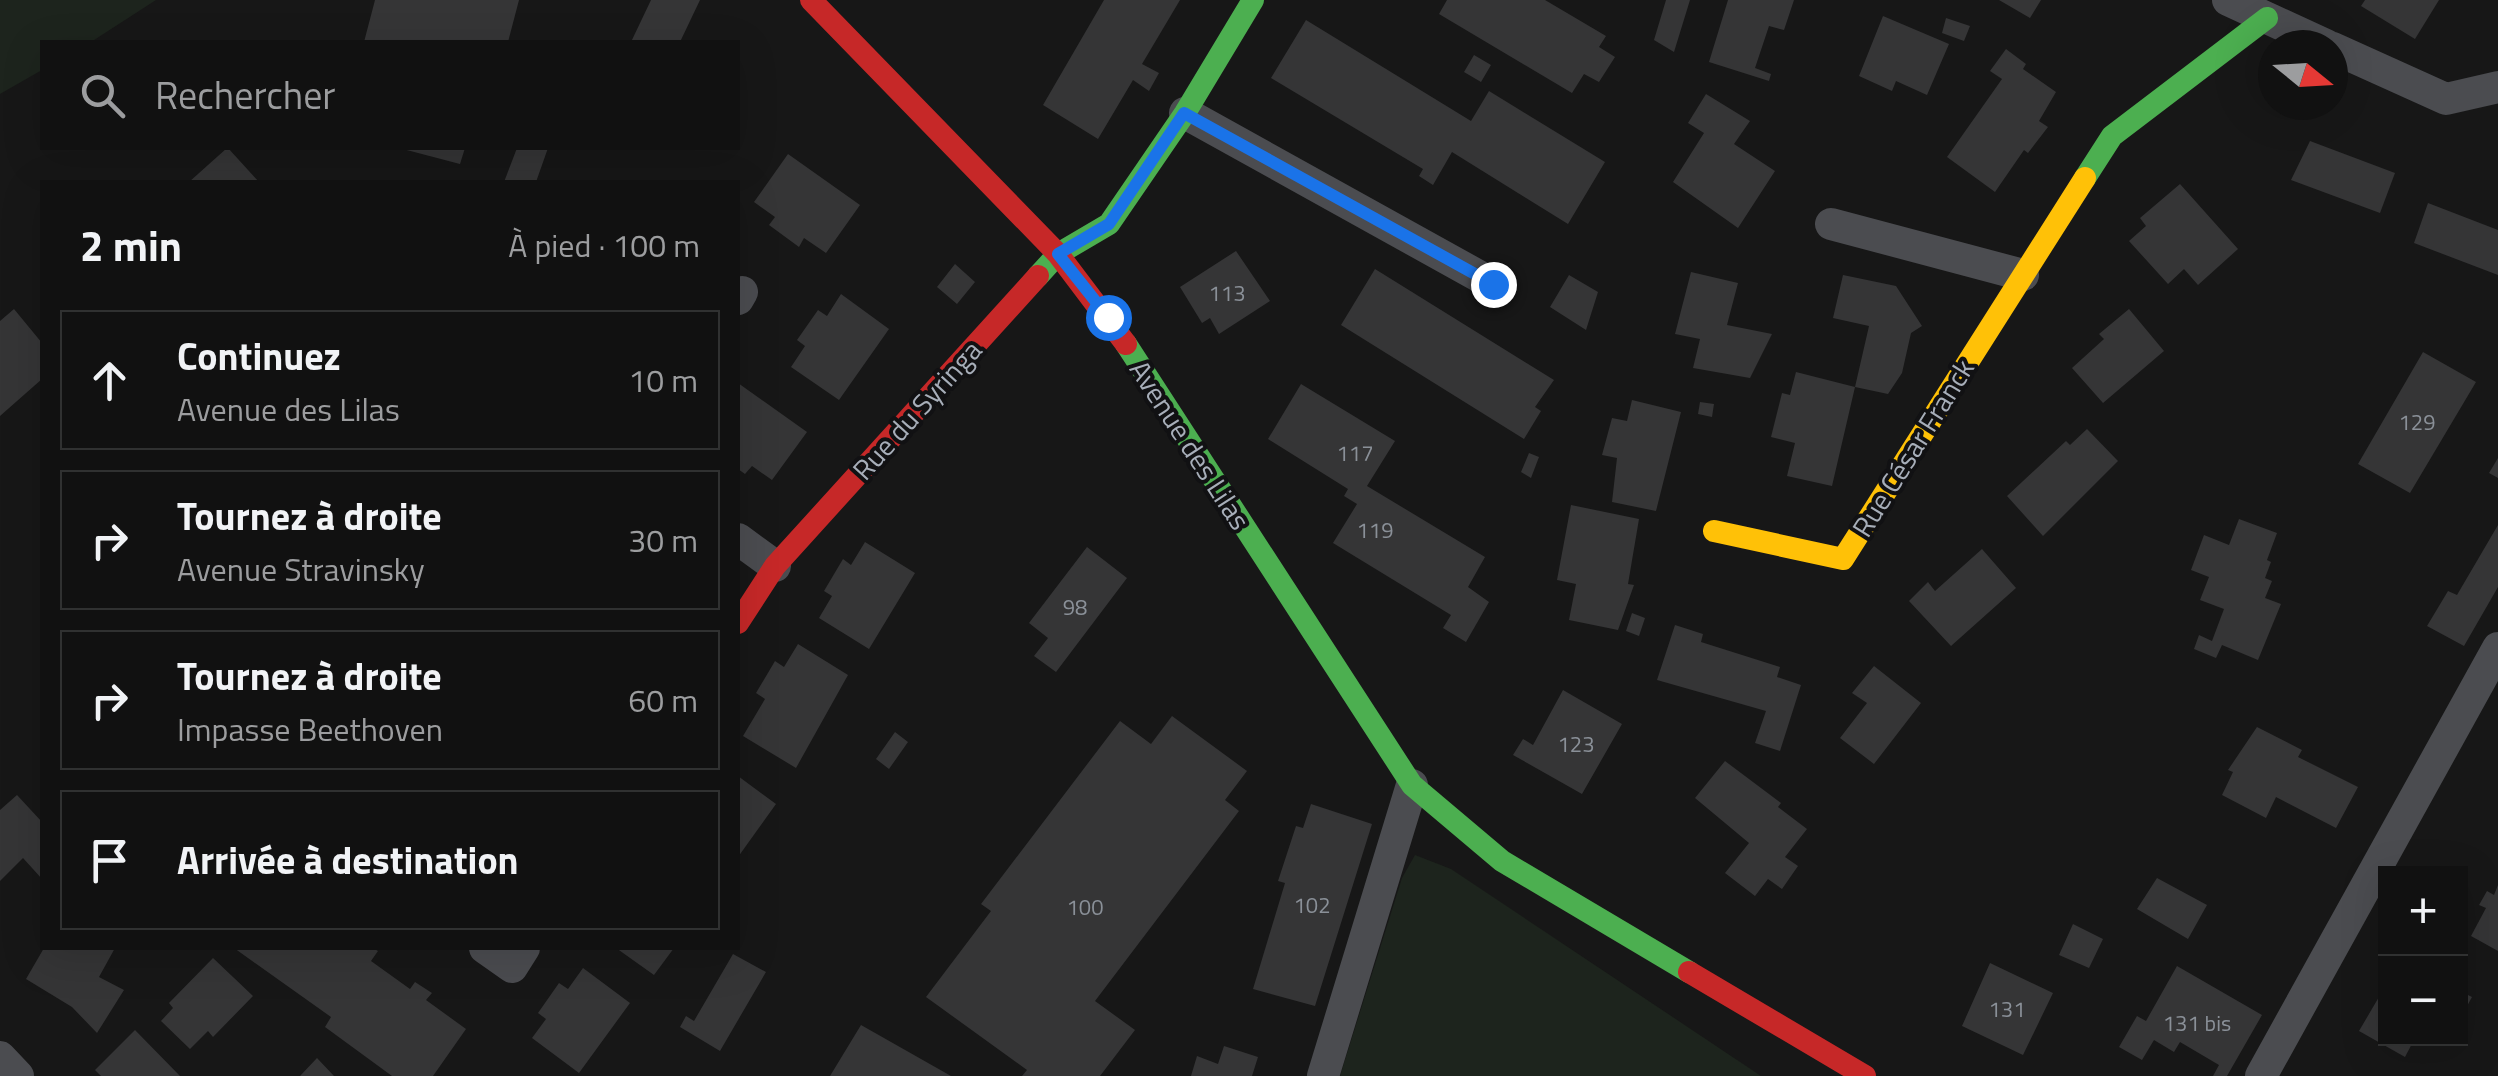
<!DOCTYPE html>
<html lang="fr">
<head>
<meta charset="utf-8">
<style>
	:root { --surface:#111; --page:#1e1f1f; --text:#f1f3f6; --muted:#9c9d9f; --line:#303131 }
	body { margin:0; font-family:"Titillium Web",sans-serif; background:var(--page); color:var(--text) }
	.controls { position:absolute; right:30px; bottom:30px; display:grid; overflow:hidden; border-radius:0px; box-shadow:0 10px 40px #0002 }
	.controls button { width:90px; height:90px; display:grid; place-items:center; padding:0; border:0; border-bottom:2px solid var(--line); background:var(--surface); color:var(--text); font:50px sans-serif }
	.compass { position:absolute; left:2258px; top:30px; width:90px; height:90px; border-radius:50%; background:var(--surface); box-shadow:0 10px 40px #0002; rotate:108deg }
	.stop { position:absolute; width:30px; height:30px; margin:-22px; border:8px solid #1a73e8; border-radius:50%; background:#fff }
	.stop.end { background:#1a73e8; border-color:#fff; box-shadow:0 2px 10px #0008 }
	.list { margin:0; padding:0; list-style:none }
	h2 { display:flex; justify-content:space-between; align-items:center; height:130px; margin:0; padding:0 40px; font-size:42px }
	h2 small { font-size:32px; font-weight:400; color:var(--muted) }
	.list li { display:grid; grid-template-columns:65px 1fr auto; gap:30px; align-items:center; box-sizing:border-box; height:140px; margin:0 20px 20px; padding:0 20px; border:2px solid var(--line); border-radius:0px }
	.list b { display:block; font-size:38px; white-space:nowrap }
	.list p { margin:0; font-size:32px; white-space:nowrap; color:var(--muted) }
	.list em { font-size:32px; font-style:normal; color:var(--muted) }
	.icon { flex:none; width:55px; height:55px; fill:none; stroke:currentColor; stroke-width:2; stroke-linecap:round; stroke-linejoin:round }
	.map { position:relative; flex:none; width:2498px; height:1076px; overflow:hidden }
	.search { position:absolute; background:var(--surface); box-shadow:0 10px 40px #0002; left:40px; top:40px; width:700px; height:110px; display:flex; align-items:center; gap:25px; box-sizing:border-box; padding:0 35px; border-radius:0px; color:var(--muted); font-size:38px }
	.panel { position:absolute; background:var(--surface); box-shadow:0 10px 40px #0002; left:40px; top:180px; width:700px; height:770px; border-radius:0px }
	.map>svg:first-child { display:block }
	.green { fill:#1d241d }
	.building { fill:#353536 }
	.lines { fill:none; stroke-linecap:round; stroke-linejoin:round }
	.street { stroke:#4b4c50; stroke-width:32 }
	.fast { stroke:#4caf50; stroke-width:22 }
	.slow { stroke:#ffc107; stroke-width:22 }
	.jam { stroke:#c62828; stroke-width:22 }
	.route { stroke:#1a73e8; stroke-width:12 }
	.labels { text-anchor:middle; stroke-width:8; stroke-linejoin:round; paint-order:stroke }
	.number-label { font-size:22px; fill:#8a9098 }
	.street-label { font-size:28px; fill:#a7aeb9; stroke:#111113 }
</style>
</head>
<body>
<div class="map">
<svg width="2498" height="1076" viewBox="0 0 2498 1076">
	<rect width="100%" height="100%" fill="#171717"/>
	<path class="green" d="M 0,0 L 156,0 L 91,42 L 42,42 L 42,70 L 0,94 Z
		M 1415,855 L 1451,869 L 1761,1076 L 1340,1076 L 1402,878 Z"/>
	<path class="building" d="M 375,0 L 519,0 L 508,42 L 364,42 Z
		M 651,0 L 700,0 L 680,42 L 631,42 Z
		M 1104,0 L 1180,0 L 1142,64 L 1159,73 L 1149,91 L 1133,80 L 1098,139 L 1043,105 Z
		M 1447,0 L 1545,0 L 1606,36 L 1599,47 L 1615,57 L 1599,82 L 1584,74 L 1572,93 L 1439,14 Z
		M 1666,0 L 1690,0 L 1674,52 L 1654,40 Z
		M 1728,0 L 1794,0 L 1784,30 L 1769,26 L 1755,68 L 1771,74 L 1769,81 L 1709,62 Z
		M 1999,0 L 2041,0 L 2030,18 Z
		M 2365,0 L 2439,0 L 2415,39 L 2361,6 Z
		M 1883,16 L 1949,44 L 1927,95 L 1896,81 L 1892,91 L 1859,76 Z
		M 1946,18 L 1970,26 L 1964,41 L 1942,33 Z
		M 1306,20 L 1471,121 L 1489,91 L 1605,162 L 1568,224 L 1452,152 L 1433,185 L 1419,176 L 1423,169 L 1271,78 Z
		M 2006,49 L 2026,64 L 2023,69 L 2056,92 L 2039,121 L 2048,127 L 2028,153 L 2024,150 L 1995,192 L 1947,157 L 2002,79 L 1990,71 Z
		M 1474,55 L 1491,65 L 1481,82 L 1464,72 Z
		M 1706,94 L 1750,121 L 1734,144 L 1775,171 L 1738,228 L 1673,182 L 1704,133 L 1688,123 Z
		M 2310,141 L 2395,173 L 2380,213 L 2291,180 Z
		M 228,148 L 259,182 L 189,182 L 227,148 Z
		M 399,148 L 465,148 L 460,164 Z
		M 517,148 L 548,148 L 536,182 L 504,182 Z
		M 788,154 L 860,205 L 826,253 L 804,238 L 799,247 L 769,225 L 775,217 L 754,202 Z
		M 2180,184 L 2238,249 L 2198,285 L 2184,269 L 2168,284 L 2129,241 L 2146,226 L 2140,218 Z
		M 2428,203 L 2498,230 L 2498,275 L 2414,243 Z
		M 1236,251 L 1270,301 L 1219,334 L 1210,318 L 1202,323 L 1180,287 Z
		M 955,264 L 975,282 L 957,304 L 937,287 Z
		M 1375,269 L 1554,380 L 1535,407 L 1541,411 L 1524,439 L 1341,325 Z
		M 1691,272 L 1738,283 L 1727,325 L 1772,334 L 1750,378 L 1693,368 L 1700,339 L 1675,334 Z
		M 1569,275 L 1598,292 L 1586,330 L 1550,307 Z
		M 1843,275 L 1896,286 L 1922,326 L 1911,333 L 1902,373 L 1888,394 L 1855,387 L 1832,486 L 1787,476 L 1795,443 L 1771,437 L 1782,393 L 1790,395 L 1796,372 L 1855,387 L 1869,326 L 1833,318 Z
		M 841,294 L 889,329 L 839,400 L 791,367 L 805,346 L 797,340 L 818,310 L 827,316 Z
		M 14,309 L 42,343 L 42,379 L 0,416 L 0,321 Z
		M 2129,309 L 2164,351 L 2103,403 L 2072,368 L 2104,339 L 2099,334 Z
		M 2423,352 L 2476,382 L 2410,493 L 2358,464 Z
		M 738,383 L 807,432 L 772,480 L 752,466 L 745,474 L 738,469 Z
		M 1301,384 L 1395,441 L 1367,486 L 1485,557 L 1468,587 L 1489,602 L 1466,642 L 1443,628 L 1451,615 L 1333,543 L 1357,504 L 1344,496 L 1348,489 L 1268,439 Z
		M 1632,400 L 1681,412 L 1656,511 L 1612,502 L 1617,458 L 1602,455 L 1612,418 L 1627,421 Z
		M 1700,402 L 1714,404 L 1712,417 L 1698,414 Z
		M 2087,429 L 2118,461 L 2043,536 L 2007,496 L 2066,441 L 2070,445 Z
		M 1529,453 L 1539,457 L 1531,478 L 1521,472 Z
		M 2498,458 L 2498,478 L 2489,473 Z
		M 1571,505 L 1639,519 L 1628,584 L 1634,585 L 1618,630 L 1569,620 L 1576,584 L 1557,580 Z
		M 2239,519 L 2277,533 L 2267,560 L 2271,562 L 2265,578 L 2272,581 L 2265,598 L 2281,604 L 2258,660 L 2222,645 L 2216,658 L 2194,649 L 2199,635 L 2212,641 L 2224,609 L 2200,600 L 2209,577 L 2191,570 L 2204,535 L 2229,545 Z
		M 2498,525 L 2498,587 L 2464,646 L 2427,626 L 2448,591 L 2457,595 Z
		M 865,542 L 915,573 L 869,649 L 819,618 L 832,596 L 824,591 L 843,559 L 851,565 Z
		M 1087,547 L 1127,578 L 1056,672 L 1034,656 L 1048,638 L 1029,623 Z
		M 1982,549 L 2016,588 L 1951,646 L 1909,601 L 1928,582 L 1935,591 Z
		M 1632,613 L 1645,618 L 1639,636 L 1626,631 Z
		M 1675,625 L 1703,634 L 1701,642 L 1780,667 L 1777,677 L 1801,685 L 1780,751 L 1755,743 L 1766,711 L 1657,680 Z
		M 798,644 L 848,675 L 796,768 L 743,736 L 765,699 L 756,693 L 775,661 L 784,667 Z
		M 1874,666 L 1921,703 L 1874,764 L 1840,738 L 1867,703 L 1852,693 Z
		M 1563,690 L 1622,724 L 1582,794 L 1513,755 L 1523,739 L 1533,745 Z
		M 1172,716 L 1247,771 L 1225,800 L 1239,811 L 1095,1001 L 1135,1030 L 1100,1076 L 1022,1076 L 1027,1070 L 926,997 L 991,911 L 981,904 L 1120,721 L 1151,744 Z
		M 2257,727 L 2302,750 L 2298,757 L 2358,787 L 2336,828 L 2276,797 L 2266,818 L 2222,795 L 2233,772 L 2228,770 Z
		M 895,732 L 908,742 L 889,769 L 876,759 Z
		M 1725,761 L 1781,803 L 1778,807 L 1807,829 L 1785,857 L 1798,866 L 1782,889 L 1768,879 L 1755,896 L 1725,873 L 1749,843 L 1695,798 Z
		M 738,776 L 776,804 L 738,857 Z
		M 17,795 L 42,822 L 42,879 L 23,858 L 0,881 L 0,810 Z
		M 1311,804 L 1372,824 L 1315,1006 L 1253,989 L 1285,883 L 1278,881 L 1296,826 L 1303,828 Z
		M 2157,878 L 2207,905 L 2188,939 L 2137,909 Z
		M 2498,885 L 2498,951 L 2471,936 L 2486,908 L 2479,905 L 2487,891 L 2494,895 Z
		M 2073,924 L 2103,939 L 2089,968 L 2059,955 Z
		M 44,948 L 115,948 L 99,977 L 124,990 L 97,1033 L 72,1007 L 26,979 Z
		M 234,948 L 373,948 L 378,951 L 371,961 L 410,989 L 415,982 L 432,993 L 426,1000 L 466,1029 L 433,1076 L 392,1076 L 325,1027 L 331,1017 Z
		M 616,948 L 674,948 L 654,975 Z
		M 733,954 L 766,972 L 720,1051 L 680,1027 L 686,1016 L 694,1021 Z
		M 213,958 L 253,996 L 213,1037 L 208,1031 L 190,1049 L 161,1021 L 173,1008 L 169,1003 Z
		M 1990,963 L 2053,993 L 2023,1055 L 1962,1026 Z
		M 2177,966 L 2262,1015 L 2227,1076 L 2213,1076 L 2219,1065 L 2180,1042 L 2174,1052 L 2154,1040 L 2142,1060 L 2119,1047 L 2137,1016 L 2146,1021 Z
		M 583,968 L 630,1003 L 579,1073 L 532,1038 L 546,1019 L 538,1013 L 559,983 L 568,989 Z
		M 2386,985 L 2386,1038 L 2415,1038 L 2405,1057 L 2359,1031 Z
		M 2460,991 L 2472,997 L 2460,1019 Z
		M 861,1025 L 951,1076 L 830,1076 Z
		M 135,1030 L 180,1076 L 101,1076 L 95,1070 Z
		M 1224,1046 L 1258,1057 L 1252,1076 L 1191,1076 L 1197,1056 L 1218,1064 Z
		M 317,1058 L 334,1076 L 300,1076 Z"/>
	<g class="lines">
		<path class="street" d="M 2228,0 L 2326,45
			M 2333,48 L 2446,99 L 2498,87
			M 1185,113 L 1493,284
			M 1831,224 L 2023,275
			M 738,299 L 742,292
			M 738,539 L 775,566
			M 485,948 L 512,967 L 524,948
			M 0,1057 L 18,1076
			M 1323,1076 L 1412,785
			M 2261,1076 L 2498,648"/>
		<path class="fast" d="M 2085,178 L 2112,136 L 2267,18
			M 1038,276 L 1058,254 L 1109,224 L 1185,113 L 1253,0
			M 1126,344 L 1412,785 L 1502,861 L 1689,972"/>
		<path class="slow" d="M 1714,531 L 1843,559 L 2085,178"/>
		<path class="jam" d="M 811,0 L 1058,254 L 1126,344
			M 738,623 L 775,566 L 1038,276
			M 1689,972 L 1865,1076"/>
	</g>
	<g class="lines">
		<path class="route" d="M 1108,317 L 1058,254 L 1109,224 L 1184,113 L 1493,284"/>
	</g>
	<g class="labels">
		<g class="number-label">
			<text x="1227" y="301">113</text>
			<text x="2417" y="430">129</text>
			<text x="1355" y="461">117</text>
			<text x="1375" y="538">119</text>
			<text x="1075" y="615">98</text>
			<text x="1576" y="752">123</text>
			<text x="1312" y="913">102</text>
			<text x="1085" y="915">100</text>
			<text x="2007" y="1017">131</text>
			<text x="2197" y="1031">131 bis</text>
		</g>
		<g class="street-label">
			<text transform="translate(917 410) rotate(-48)" y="10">Rue du Syringa</text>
			<text transform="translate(1190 445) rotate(57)" y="10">Avenue des Lilas</text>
			<text transform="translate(1913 448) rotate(-58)" y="10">Rue César Franck</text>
		</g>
	</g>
</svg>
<div class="controls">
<button>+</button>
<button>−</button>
</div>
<svg class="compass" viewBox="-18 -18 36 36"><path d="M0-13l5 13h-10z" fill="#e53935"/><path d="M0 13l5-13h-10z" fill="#9c9d9f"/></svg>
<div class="stop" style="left:1108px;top:317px"></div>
<div class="stop end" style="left:1493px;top:284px"></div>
<div class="search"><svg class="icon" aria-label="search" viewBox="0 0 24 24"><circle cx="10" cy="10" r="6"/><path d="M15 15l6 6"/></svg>Rechercher</div>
<section class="panel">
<h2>2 min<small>À pied · 100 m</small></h2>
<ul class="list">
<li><svg class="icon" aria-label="ahead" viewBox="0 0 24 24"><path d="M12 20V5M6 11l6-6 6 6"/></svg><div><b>Continuez</b><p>Avenue des Lilas</p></div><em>10 m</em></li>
<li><svg class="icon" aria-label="right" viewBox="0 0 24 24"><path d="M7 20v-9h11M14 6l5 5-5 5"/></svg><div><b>Tournez à droite</b><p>Avenue Stravinsky</p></div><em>30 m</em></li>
<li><svg class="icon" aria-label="right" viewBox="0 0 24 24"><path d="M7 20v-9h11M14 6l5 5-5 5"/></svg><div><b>Tournez à droite</b><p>Impasse Beethoven</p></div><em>60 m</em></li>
<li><svg class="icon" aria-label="arrive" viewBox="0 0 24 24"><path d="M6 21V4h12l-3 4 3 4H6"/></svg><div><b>Arrivée à destination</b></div></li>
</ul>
</section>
</div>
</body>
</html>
